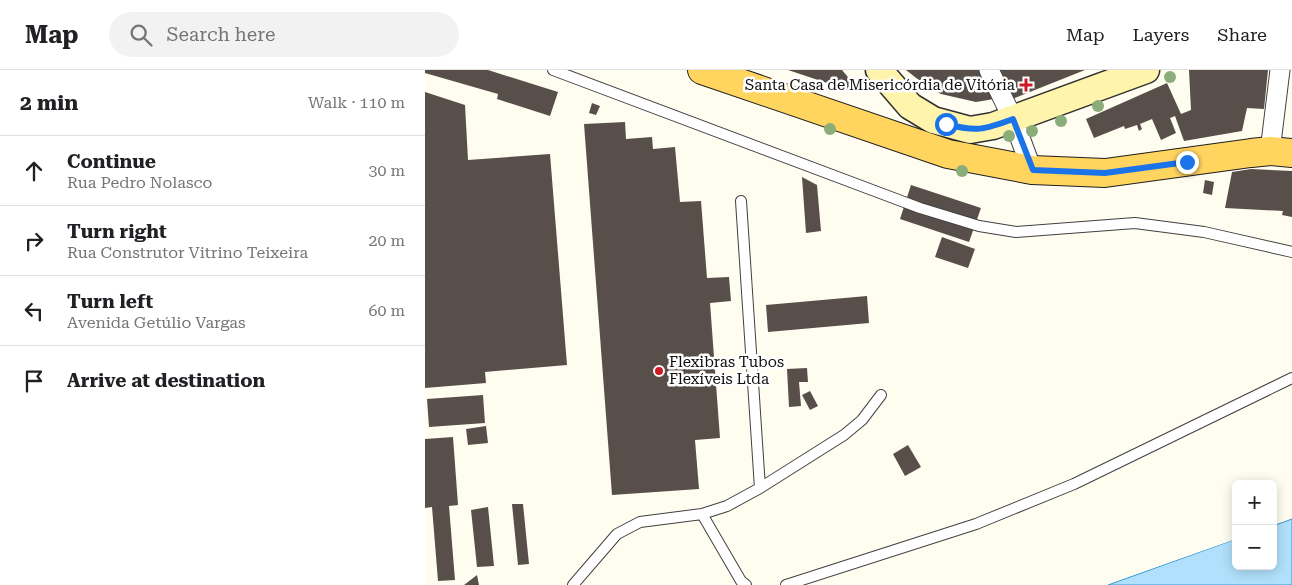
<!DOCTYPE html>
<html lang="en">
<head>
<meta charset="utf-8">
<style>
	:root { --surface:#fff; --page:#f2f2f2; --text:#202124; --muted:#757577; --line:#e0e0e0 }
	body { margin:0; font-family:"Roboto Serif",serif; background:var(--page); color:var(--text) }
	.controls { position:absolute; right:15px; bottom:15px; display:grid; overflow:hidden; border-radius:8px; box-shadow:0 2px 12px #0003 }
	.controls button { width:45px; height:45px; display:grid; place-items:center; padding:0; border:0; border-bottom:1px solid var(--line); background:var(--surface); color:var(--text); font:25px sans-serif }
	.stop { position:absolute; width:15px; height:15px; margin:-11px; border:4px solid #1a73e8; border-radius:50%; background:#fff }
	.stop.end { background:#1a73e8; border-color:#fff; box-shadow:0 1px 5px #0008 }
	.list { margin:0; padding:0; list-style:none }
	h2 { display:flex; justify-content:space-between; align-items:center; height:65px; margin:0; padding:0 20px; font-size:21px }
	h2 small { font-size:16px; font-weight:400; color:var(--muted) }
	.list li { display:grid; grid-template-columns:32px 1fr auto; gap:15px; align-items:center; box-sizing:border-box; height:70px; padding:0 20px; border-top:1px solid var(--line) }
	.list b { display:block; font-size:19px; white-space:nowrap }
	.list p { margin:0; font-size:16px; white-space:nowrap; color:var(--muted) }
	.list em { font-size:16px; font-style:normal; color:var(--muted) }
	.icon { flex:none; width:28px; height:28px; fill:none; stroke:currentColor; stroke-width:2; stroke-linecap:round; stroke-linejoin:round }
	.map { position:relative; flex:none; width:867px; height:515px; overflow:hidden }
	header { display:flex; align-items:center; gap:30px; box-sizing:border-box; height:70px; padding:0 25px; background:var(--surface); border-bottom:1px solid var(--line) }
	header strong { font-size:24px }
	nav { display:flex; gap:28px; margin-inline-start:auto; font-size:18px }
	.search { width:350px; height:45px; background:var(--page); display:flex; align-items:center; gap:12px; box-sizing:border-box; padding:0 18px; border-radius:28px; color:var(--muted); font-size:19px }
	main { display:flex }
	aside { flex:1; background:var(--surface) }
	.map>svg:first-child { display:block }
	.water { fill:#b0e0fb; stroke:#3299d7 }
	.pier { fill:#fffcf0 }
	.building { fill:#584f4a }
	.lines { fill:none; stroke-linecap:round; stroke-linejoin:round }
	.service-casing { stroke:#414141; stroke-width:12 }
	.minor-casing { stroke:#414141; stroke-width:21 }
	.secondary-casing { stroke:#303030; stroke-width:29 }
	.primary-casing { stroke:#1f1f1f; stroke-width:30 }
	.service { stroke:#fff; stroke-width:10 }
	.minor { stroke:#fff; stroke-width:19 }
	.secondary { stroke:#fff4ab; stroke-width:26 }
	.primary { stroke:#ffd560; stroke-width:28 }
	.tree { fill:#8bad7a }
	.route { stroke:#1a73e8; stroke-width:6 }
	.poi-dot { fill:#ca1b27; stroke:#fff; stroke-width:2 }
	.labels { text-anchor:middle; stroke-width:5; stroke-linejoin:round; paint-order:stroke }
	.poi-label { font-size:15px; fill:#0e0e0e; stroke:#fff; text-anchor:end }
</style>
</head>
<body>
<header>
<strong>Map</strong>
<div class="search"><svg class="icon" aria-label="search" viewBox="0 0 24 24"><circle cx="10" cy="10" r="6"/><path d="M15 15l6 6"/></svg>Search here</div>
<nav><a>Map</a><a>Layers</a><a>Share</a></nav>
</header>
<main>
<aside>
<h2>2 min<small>Walk · 110 m</small></h2>
<ul class="list">
<li><svg class="icon" aria-label="ahead" viewBox="0 0 24 24"><path d="M12 20V5M6 11l6-6 6 6"/></svg><div><b>Continue</b><p>Rua Pedro Nolasco</p></div><em>30 m</em></li>
<li><svg class="icon" aria-label="right" viewBox="0 0 24 24"><path d="M7 20v-9h11M14 6l5 5-5 5"/></svg><div><b>Turn right</b><p>Rua Construtor Vitrino Teixeira</p></div><em>20 m</em></li>
<li><svg class="icon" aria-label="left" viewBox="0 0 24 24"><path d="M17 20v-9H6M10 6l-5 5 5 5"/></svg><div><b>Turn left</b><p>Avenida Getúlio Vargas</p></div><em>60 m</em></li>
<li><svg class="icon" aria-label="arrive" viewBox="0 0 24 24"><path d="M6 21V4h12l-3 4 3 4H6"/></svg><div><b>Arrive at destination</b></div></li>
</ul>
</aside>
<div class="map">
<svg width="867" height="515" viewBox="0 0 867 515">
	<rect width="100%" height="100%" fill="#fffcf0"/>
	<path class="water" d="M 867,449 L 867,515 L 683,515 L 811,469 L 811,496 L 848,496 L 848,456 Z"/>
	<path class="pier" d="M 811,467 L 811,469 L 680,515 L 682,513 Z"/>
	<path class="building" d="M 0,0 L 63,0 L 133,22 L 125,46 L 72,29 L 73,24 L 0,3 Z
		M 363,0 L 417,0 L 433,19 L 429,22 Z
		M 481,0 L 555,0 L 569,29 L 551,32 L 516,24 L 504,18 Z
		M 574,0 L 660,0 L 585,30 Z
		M 764,0 L 843,0 L 839,39 L 822,38 L 817,61 L 759,71 L 750,46 L 745,48 L 751,63 L 736,70 L 727,49 L 715,54 L 717,59 L 714,61 L 712,55 L 700,59 L 699,56 L 669,68 L 661,49 L 742,13 L 756,44 L 766,40 Z
		M 0,22 L 40,35 L 43,90 L 125,84 L 142,295 L 60,302 L 61,313 L 0,318 Z
		M 167,33 L 175,36 L 171,45 L 164,43 Z
		M 200,52 L 201,69 L 227,67 L 228,79 L 250,77 L 255,132 L 276,131 L 282,208 L 304,207 L 306,231 L 285,233 L 295,368 L 270,370 L 274,419 L 187,425 L 159,54 Z
		M 826,99 L 867,101 L 867,147 L 857,145 L 858,141 L 800,138 L 807,102 Z
		M 377,107 L 392,115 L 396,161 L 381,163 Z
		M 780,110 L 789,112 L 787,125 L 778,123 Z
		M 486,115 L 556,138 L 544,172 L 475,149 Z
		M 517,167 L 550,179 L 543,198 L 510,187 Z
		M 442,226 L 444,253 L 343,262 L 341,235 Z
		M 382,298 L 383,312 L 374,312 L 376,336 L 364,337 L 362,299 Z
		M 385,321 L 393,336 L 385,340 L 377,325 Z
		M 58,325 L 60,353 L 4,357 L 2,329 Z
		M 61,356 L 63,373 L 43,375 L 41,359 Z
		M 28,367 L 33,435 L 24,436 L 30,510 L 13,511 L 7,437 L 0,438 L 0,369 Z
		M 483,375 L 496,397 L 480,406 L 468,384 Z
		M 87,434 L 98,434 L 104,494 L 93,495 Z
		M 63,437 L 69,496 L 52,497 L 46,440 Z
		M 52,505 L 54,515 L 39,515 Z"/>
	<g class="lines">
		<defs>
			<path id="service" d="M 128,0 L 495,138 L 554,156 L 591,162 L 710,153 L 779,162 L 867,182
				M 316,131 L 335,418
				M 277,444 L 316,511 L 321,515
				M 148,515 L 192,464 L 215,452 L 277,444 L 302,436 L 335,418 L 419,365 L 437,350 L 456,325
				M 361,515 L 551,454 L 649,414 L 867,308"/>
			<path id="minor" d="M 564,0 L 588,49 L 607,100
				M 845,81 L 855,0"/>
			<path id="secondary" d="M 454,0 L 485,36 L 508,50 L 545,60 L 568,56 L 721,0"/>
			<path id="primary" d="M 277,0 L 523,84 L 607,100 L 680,103 L 826,83 L 845,81 L 867,83"/>
		</defs>
		<use href="#service" class="service-casing"/>
		<use href="#minor" class="minor-casing"/>
		<use href="#secondary" class="secondary-casing"/>
		<use href="#primary" class="primary-casing"/>
		<use href="#service" class="service"/>
		<use href="#minor" class="minor"/>
		<use href="#secondary" class="secondary"/>
		<use href="#primary" class="primary"/>
	</g>
	<g class="tree">
		<circle cx="745" cy="7" r="6"/>
		<circle cx="673" cy="36" r="6"/>
		<circle cx="636" cy="51" r="6"/>
		<circle cx="405" cy="59" r="6"/>
		<circle cx="607" cy="61" r="6"/>
		<circle cx="584" cy="66" r="6"/>
		<circle cx="537" cy="101" r="6"/>
	</g>
	<g class="lines">
		<path class="route" d="M 521,54 C 551,62 559,60 588,49 L 608,100 L 680,103 L 762,92"/>
	</g>
	<g class="poi-dot">
		<path d="M598.5 7.5h5v5h5v5h-5v5h-5v-5h-5v-5h5z"/>
		<circle cx="234" cy="301" r="5"/>
	</g>
	<g class="labels">
		<g class="poi-label">
			<text x="590" y="20">Santa Casa de Misericórdia de Vitória</text>
			<text x="244" y="297" text-anchor="start">Flexibras Tubos<tspan x="244" dy="17">Flexíveis Ltda</tspan></text>
		</g>
	</g>
</svg>
<div class="controls">
<button>+</button>
<button>−</button>
</div>
<div class="stop" style="left:521px;top:54px"></div>
<div class="stop end" style="left:762px;top:92px"></div>
</div>
</main>
</body>
</html>
